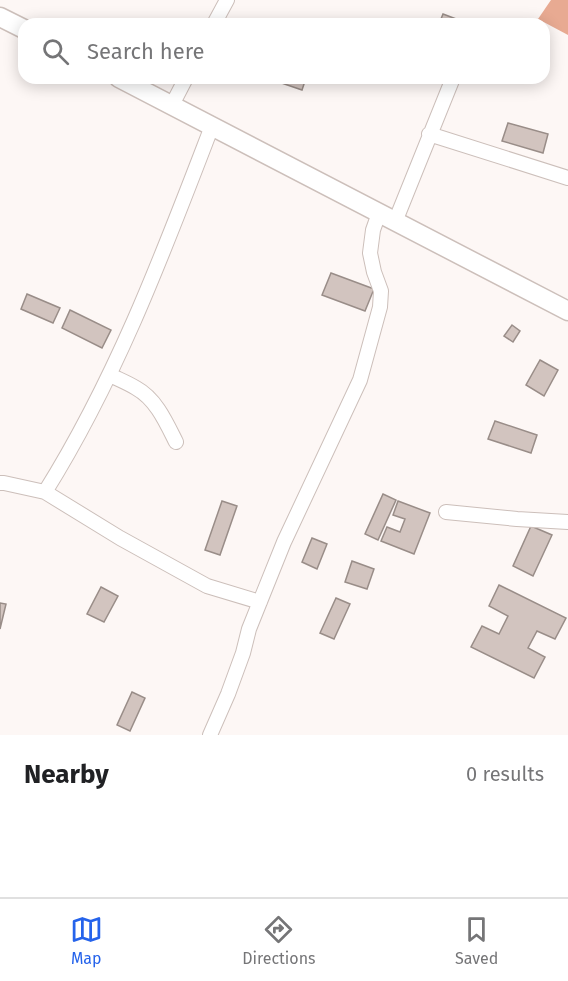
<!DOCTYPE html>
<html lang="en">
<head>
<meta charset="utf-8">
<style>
	:root { --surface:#fff; --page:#f2f2f2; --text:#202124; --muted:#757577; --line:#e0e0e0; --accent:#2563eb }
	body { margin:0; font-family:"Fira Sans",sans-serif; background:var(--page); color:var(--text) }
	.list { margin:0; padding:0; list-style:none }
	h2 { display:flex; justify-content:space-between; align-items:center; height:78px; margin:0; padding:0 24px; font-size:26px }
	h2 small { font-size:20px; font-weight:400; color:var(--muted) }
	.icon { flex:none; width:33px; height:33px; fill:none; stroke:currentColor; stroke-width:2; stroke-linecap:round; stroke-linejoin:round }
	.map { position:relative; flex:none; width:568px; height:735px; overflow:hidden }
	.search { position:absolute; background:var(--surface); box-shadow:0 3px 15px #0003; left:18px; right:18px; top:18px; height:66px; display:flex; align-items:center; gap:15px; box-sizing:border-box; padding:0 21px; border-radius:18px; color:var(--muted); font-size:22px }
	.sheet { height:162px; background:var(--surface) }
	nav { display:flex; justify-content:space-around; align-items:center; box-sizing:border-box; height:84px; border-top:2px solid var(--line); background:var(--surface); font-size:16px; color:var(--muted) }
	nav a { display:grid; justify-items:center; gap:3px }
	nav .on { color:var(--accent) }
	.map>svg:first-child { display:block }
	.forest { fill:#e8aa92 }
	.building { fill:#d2c4bf; stroke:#998d88; stroke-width:1.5 }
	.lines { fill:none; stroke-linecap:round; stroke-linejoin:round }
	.street-casing { stroke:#ccbfba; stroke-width:16 }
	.secondary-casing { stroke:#ccbfba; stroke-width:21 }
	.street { stroke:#fff; stroke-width:14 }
	.secondary { stroke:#fff; stroke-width:18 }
</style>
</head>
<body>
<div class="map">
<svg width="568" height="735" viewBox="0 0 568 735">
	<rect width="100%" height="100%" fill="#fdf7f5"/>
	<path class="forest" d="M 551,0 L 568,0 L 568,35 L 538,19 Z"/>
	<path class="building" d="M 443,14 L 464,22 L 463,24 L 439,24 Z
		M 267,78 L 306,78 L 302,90 Z
		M 508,123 L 548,134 L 543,153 L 502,141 Z
		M 331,273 L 374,289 L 365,311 L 322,295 Z
		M 27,294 L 60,308 L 53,323 L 21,309 Z
		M 70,310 L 111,330 L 102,348 L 62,328 Z
		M 512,325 L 520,331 L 513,342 L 504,336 Z
		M 540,360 L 558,370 L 544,396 L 526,385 Z
		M 495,421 L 537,435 L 531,453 L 488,439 Z
		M 383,494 L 396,500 L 378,540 L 365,534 Z
		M 222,501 L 237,506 L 220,555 L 205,550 Z
		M 398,501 L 430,513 L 414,554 L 381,541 L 387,527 L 400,532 L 405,519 L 393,515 Z
		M 531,526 L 552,535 L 533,576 L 513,566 Z
		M 312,538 L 327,544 L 317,569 L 302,562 Z
		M 352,561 L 374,569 L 367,589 L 345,582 Z
		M 499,585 L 566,618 L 555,639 L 537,631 L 528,648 L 545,657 L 534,678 L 471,647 L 482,626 L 499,634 L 508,616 L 489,606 Z
		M 101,587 L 118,596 L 104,622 L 87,614 Z
		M 336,598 L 350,604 L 334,639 L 320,633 Z
		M 0,603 L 6,604 L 0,629 Z
		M 132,692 L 145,698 L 130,731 L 117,725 Z"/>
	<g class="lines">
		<defs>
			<path id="street" d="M 214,24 L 227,0
				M 172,105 L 186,78
				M 429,134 L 568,178
				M 395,222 L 453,78
				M 110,375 C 118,379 128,383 136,388 C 156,399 166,422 176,442
				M 0,483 L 4,483 L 45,492 L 120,538 L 207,586 L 260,602
				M 45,492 C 117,377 164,251 212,126
				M 446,512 L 517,519 L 568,522
				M 210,735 L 228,694 L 243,653 L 249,629 L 284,542 L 360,380 L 380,307 L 381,291 L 374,272 L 370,253 L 373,230 L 379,213"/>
			<path id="secondary" d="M 0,17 L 24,29
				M 119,78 L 568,311"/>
		</defs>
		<use href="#street" class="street-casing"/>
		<use href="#secondary" class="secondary-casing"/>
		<use href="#street" class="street"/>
		<use href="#secondary" class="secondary"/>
	</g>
</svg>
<div class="search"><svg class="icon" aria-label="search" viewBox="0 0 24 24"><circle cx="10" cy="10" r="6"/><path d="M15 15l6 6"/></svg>Search here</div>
</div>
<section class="sheet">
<h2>Nearby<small>0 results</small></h2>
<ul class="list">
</ul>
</section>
<nav>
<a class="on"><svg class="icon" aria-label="map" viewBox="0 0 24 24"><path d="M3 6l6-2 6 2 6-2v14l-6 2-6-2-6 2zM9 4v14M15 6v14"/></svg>Map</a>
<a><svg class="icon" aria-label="directions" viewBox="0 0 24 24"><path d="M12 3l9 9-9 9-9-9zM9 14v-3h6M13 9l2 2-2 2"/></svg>Directions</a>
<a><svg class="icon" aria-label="saved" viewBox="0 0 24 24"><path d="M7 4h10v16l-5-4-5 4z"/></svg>Saved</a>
</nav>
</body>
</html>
